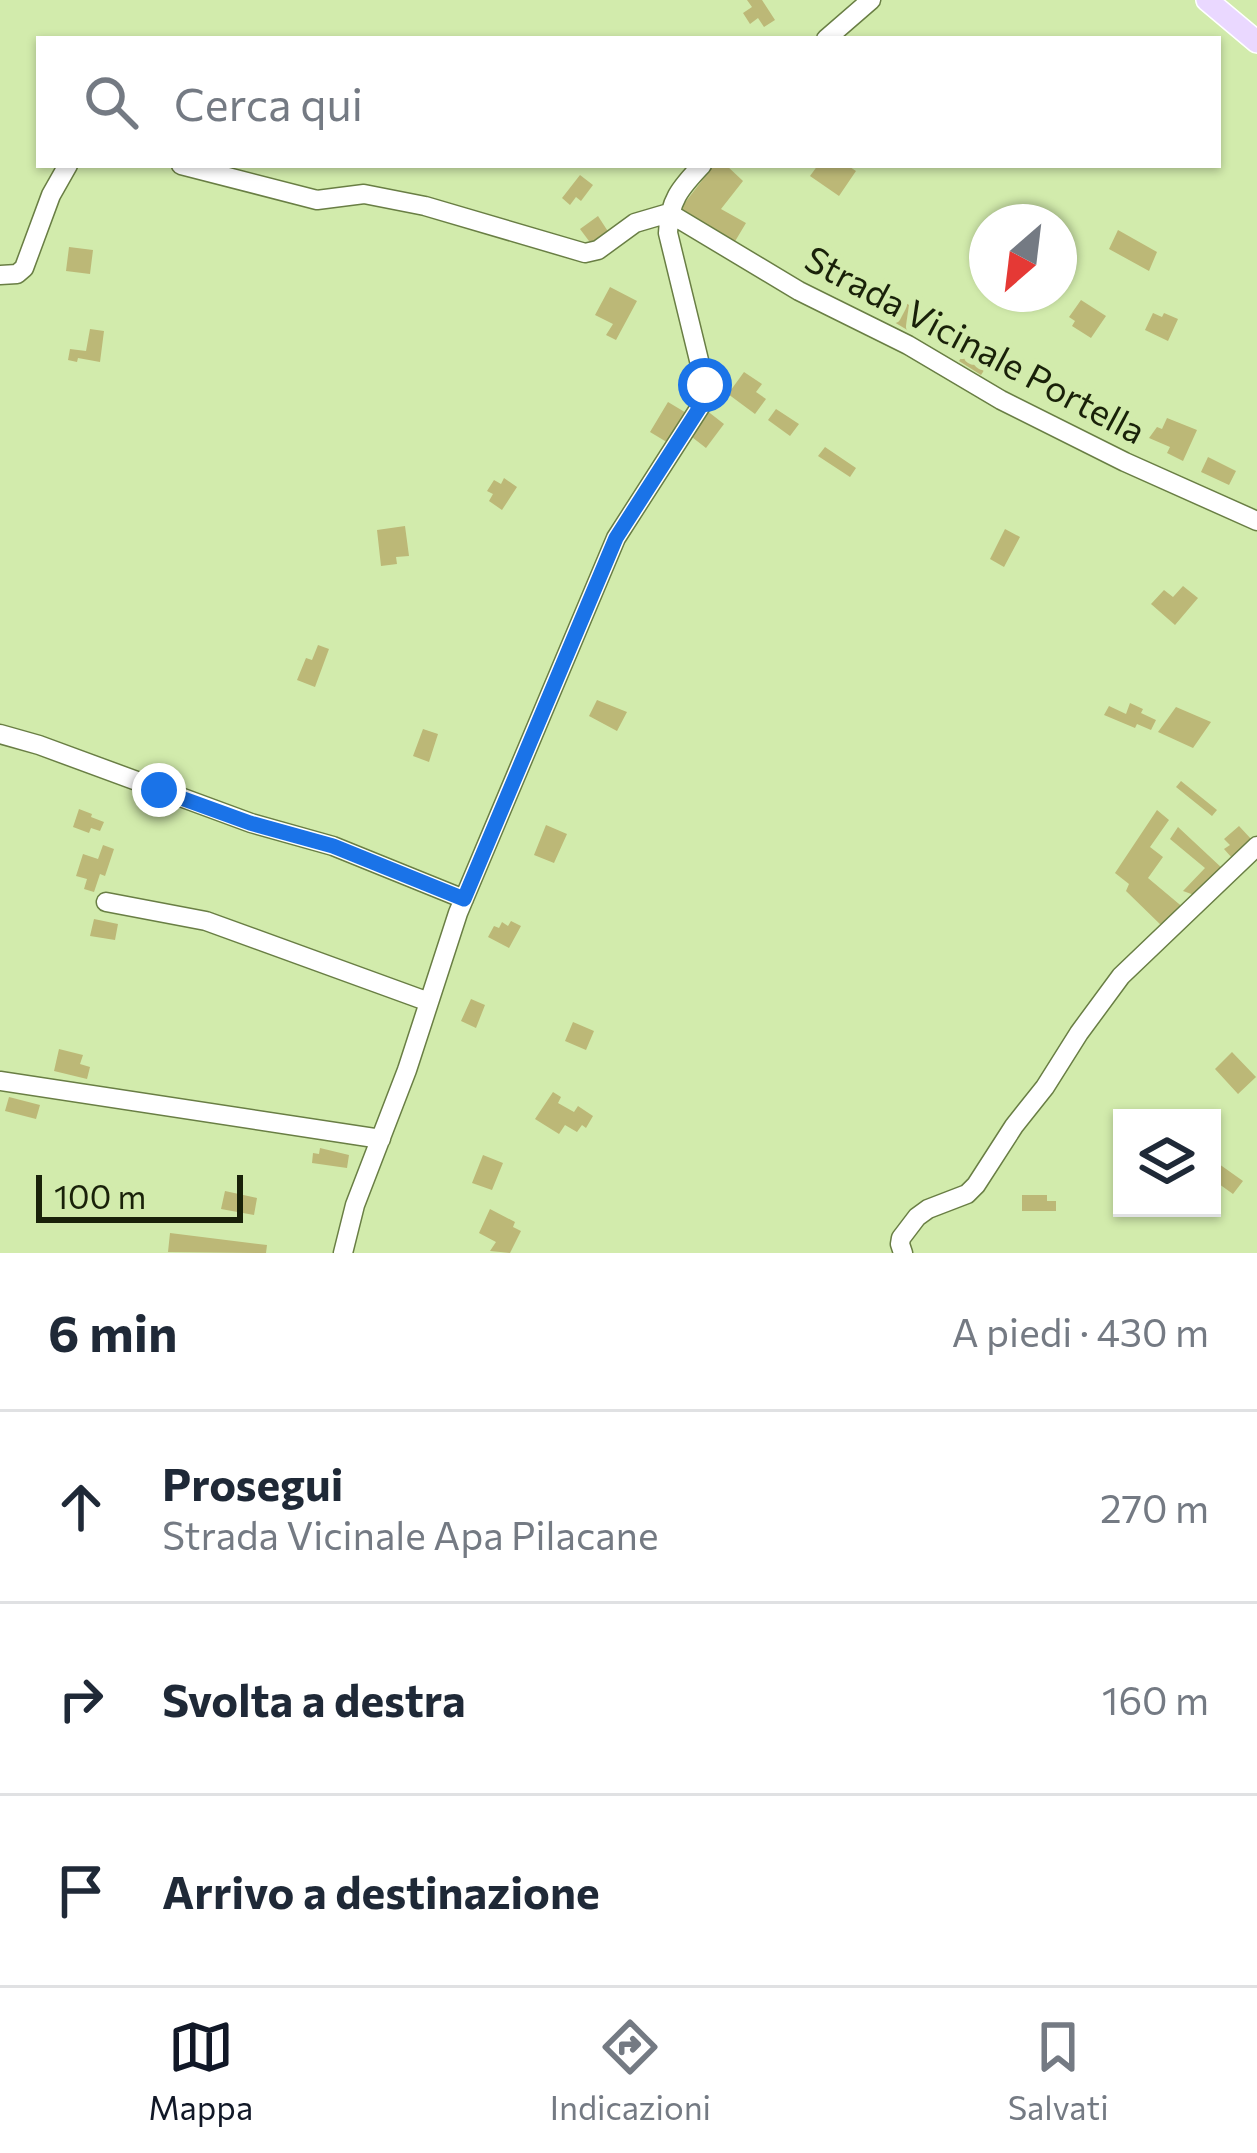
<!DOCTYPE html>
<html lang="it">
<head>
<meta charset="utf-8">
<style>
	:root { --surface:#fff; --page:#f6f6f7; --text:#1f2937; --muted:#747a83; --line:#e0e1e3; --accent:#111827 }
	body { margin:0; font-family:Commissioner,sans-serif; background:var(--page); color:var(--text) }
	.controls { position:absolute; right:36px; bottom:36px; display:grid; overflow:hidden; border-radius:0px; box-shadow:0 3px 9px #0004 }
	.controls button { width:108px; height:108px; display:grid; place-items:center; padding:0; border:0; border-bottom:3px solid var(--line); background:var(--surface); color:var(--text); font:60px sans-serif }
	.compass { position:absolute; left:969px; top:204px; width:108px; height:108px; border-radius:50%; background:var(--surface); box-shadow:0 3px 9px #0004; rotate:208deg }
	.scale { position:absolute; left:36px; bottom:30px; width:207px; box-sizing:border-box; padding-left:12px; border:6px solid #192109; border-top:0; font-size:33px; line-height:42px; white-space:nowrap; color:#192109; -webkit-text-stroke:9px #d2ebac; paint-order:stroke }
	.stop { position:absolute; width:36px; height:36px; margin:-27px; border:9px solid #1a73e8; border-radius:50%; background:#fff }
	.stop.end { background:#1a73e8; border-color:#fff; box-shadow:0 3px 12px #0008 }
	.list { margin:0; padding:0; list-style:none }
	h2 { display:flex; justify-content:space-between; align-items:center; height:156px; margin:0; padding:0 48px; font-size:51px }
	h2 small { font-size:39px; font-weight:400; color:var(--muted) }
	.list li { display:grid; grid-template-columns:78px 1fr auto; gap:36px; align-items:center; box-sizing:border-box; height:192px; padding:0 48px; border-top:3px solid var(--line) }
	.list b { display:block; font-size:45px; white-space:nowrap }
	.list p { margin:0; font-size:39px; white-space:nowrap; color:var(--muted) }
	.list em { font-size:39px; font-style:normal; color:var(--muted) }
	.icon { flex:none; width:66px; height:66px; fill:none; stroke:currentColor; stroke-width:2; stroke-linecap:round; stroke-linejoin:round }
	.map { position:relative; flex:none; width:1257px; height:1253px; overflow:hidden }
	.search { position:absolute; background:var(--surface); box-shadow:0 3px 9px #0004; left:36px; right:36px; top:36px; height:132px; display:flex; align-items:center; gap:30px; box-sizing:border-box; padding:0 42px; border-radius:0px; color:var(--muted); font-size:45px }
	.sheet { height:732px; background:var(--surface) }
	nav { display:flex; justify-content:space-around; align-items:center; box-sizing:border-box; height:168px; border-top:3px solid var(--line); background:var(--surface); font-size:33px; color:var(--muted) }
	nav a { display:grid; justify-items:center; gap:6px }
	nav .on { color:var(--accent) }
	.map>svg:first-child { display:block }
	.building { fill:#bcb877 }
	.lines { fill:none; stroke-linecap:round; stroke-linejoin:round }
	.minor-casing { stroke:#697e44; stroke-width:21 }
	.major-casing { stroke:#fff; stroke-width:24 }
	.minor { stroke:#fff; stroke-width:18 }
	.major { stroke:#ead8ff; stroke-width:21 }
	.route { stroke:#1a73e8; stroke-width:15 }
	.labels { text-anchor:middle; stroke-width:12; stroke-linejoin:round; paint-order:stroke }
	.street-label { font-size:36px; fill:#192109; stroke:#d2ebac }
</style>
</head>
<body>
<div class="map">
<svg width="1257" height="1253" viewBox="0 0 1257 1253">
	<rect width="100%" height="100%" fill="#d2ebac"/>
	<path class="building" d="M 747,0 L 762,0 L 775,20 L 764,27 L 758,18 L 750,24 L 743,13 L 752,7 Z
		M 714,165 L 726,165 L 743,181 L 721,209 L 746,223 L 734,243 L 680,209 Z
		M 818,165 L 847,165 L 856,171 L 839,196 L 810,176 Z
		M 580,175 L 593,185 L 581,201 L 576,197 L 570,205 L 562,198 Z
		M 598,216 L 609,233 L 592,245 L 580,229 Z
		M 1118,230 L 1157,252 L 1149,271 L 1109,249 Z
		M 69,247 L 93,250 L 90,274 L 66,271 Z
		M 610,287 L 637,301 L 616,340 L 606,335 L 613,324 L 595,315 Z
		M 1081,300 L 1106,316 L 1091,338 L 1072,326 L 1075,321 L 1069,317 Z
		M 902,301 L 918,310 L 915,317 L 921,320 L 914,334 L 889,319 L 897,303 L 900,305 Z
		M 1153,313 L 1162,317 L 1164,313 L 1178,319 L 1168,341 L 1145,330 Z
		M 90,329 L 104,331 L 100,362 L 78,358 L 77,362 L 68,360 L 70,349 L 86,351 Z
		M 970,344 L 992,358 L 981,375 L 959,361 Z
		M 744,372 L 762,384 L 756,392 L 766,399 L 755,414 L 728,394 Z
		M 668,402 L 688,414 L 670,444 L 650,432 Z
		M 776,409 L 799,424 L 790,436 L 768,420 Z
		M 706,410 L 724,424 L 706,448 L 688,434 Z
		M 1167,418 L 1197,430 L 1183,461 L 1167,453 L 1170,447 L 1149,438 L 1157,427 L 1162,429 Z
		M 825,447 L 856,468 L 850,477 L 818,456 Z
		M 1208,457 L 1236,471 L 1229,485 L 1201,472 Z
		M 504,478 L 517,487 L 502,510 L 489,501 L 493,494 L 487,491 L 494,480 L 501,484 Z
		M 405,526 L 409,556 L 396,557 L 397,564 L 381,566 L 377,530 Z
		M 1005,529 L 1020,537 L 1004,567 L 990,559 Z
		M 1183,586 L 1198,598 L 1175,625 L 1151,604 L 1164,590 L 1173,597 Z
		M 318,645 L 329,649 L 315,687 L 297,680 L 306,658 L 312,660 Z
		M 597,700 L 627,712 L 617,731 L 589,716 Z
		M 1130,703 L 1143,709 L 1141,713 L 1156,720 L 1151,730 L 1137,724 L 1135,728 L 1104,715 L 1109,706 L 1126,714 Z
		M 1176,707 L 1211,722 L 1193,748 L 1158,732 Z
		M 423,729 L 438,734 L 429,762 L 413,756 Z
		M 1181,781 L 1217,810 L 1212,816 L 1176,787 Z
		M 79,809 L 92,814 L 91,817 L 104,822 L 100,831 L 91,828 L 89,833 L 73,827 Z
		M 1157,810 L 1169,820 L 1150,847 L 1163,857 L 1148,878 L 1185,909 L 1165,929 L 1126,891 L 1129,884 L 1115,873 Z
		M 546,825 L 567,834 L 554,863 L 534,855 Z
		M 1239,826 L 1252,840 L 1232,858 L 1224,849 L 1230,845 L 1224,839 Z
		M 1178,827 L 1223,869 L 1197,896 L 1183,891 L 1205,868 L 1170,839 Z
		M 103,845 L 114,849 L 105,876 L 100,874 L 94,892 L 84,889 L 87,879 L 76,876 L 83,854 L 98,859 Z
		M 94,919 L 118,924 L 115,940 L 90,936 Z
		M 511,921 L 521,926 L 509,948 L 488,937 L 494,926 L 499,928 L 502,922 L 508,926 Z
		M 471,999 L 485,1005 L 476,1028 L 461,1021 Z
		M 573,1022 L 594,1031 L 586,1050 L 565,1041 Z
		M 59,1049 L 83,1055 L 80,1064 L 90,1067 L 87,1079 L 54,1071 Z
		M 1232,1052 L 1256,1077 L 1238,1094 L 1215,1069 Z
		M 553,1092 L 561,1097 L 558,1103 L 574,1112 L 578,1106 L 593,1116 L 586,1128 L 582,1125 L 577,1132 L 565,1125 L 559,1134 L 535,1119 Z
		M 9,1097 L 40,1105 L 36,1119 L 5,1111 Z
		M 320,1148 L 349,1155 L 347,1168 L 312,1163 L 313,1153 L 319,1154 Z
		M 483,1155 L 503,1163 L 492,1190 L 472,1183 Z
		M 1219,1164 L 1243,1181 L 1233,1194 L 1212,1179 Z
		M 225,1191 L 257,1198 L 254,1215 L 221,1209 Z
		M 1022,1195 L 1047,1195 L 1047,1201 L 1056,1201 L 1056,1211 L 1022,1211 Z
		M 490,1209 L 515,1222 L 513,1227 L 521,1231 L 510,1253 L 490,1251 L 496,1242 L 479,1233 Z
		M 170,1233 L 267,1245 L 266,1253 L 168,1252 Z"/>
	<g class="lines">
		<defs>
			<path id="minor" d="M 826,39 L 871,0
				M 181,165 L 317,200 L 364,194 L 425,206 L 585,253 L 598,250 L 635,223 L 669,213 L 799,291 L 908,345 L 1001,400 L 1125,462 L 1257,521
				M 0,275 L 17,274 L 24,268 L 51,195 L 68,165
				M 0,734 L 39,745 L 251,823 L 333,846 L 464,899
				M 106,902 L 206,921 L 429,1002
				M 0,1081 L 381,1139
				M 343,1253 L 355,1205 L 407,1070 L 458,913 L 616,538 L 702,404 L 705,385 L 668,233 C 669,201 680,188 702,165
				M 903,1253 L 900,1244 L 901,1238 L 917,1217 L 928,1209 L 967,1194 L 976,1185 L 1014,1126 L 1045,1087 L 1079,1033 L 1121,976 L 1257,846"/>
			<path id="major" d="M 1207,0 L 1257,42"/>
		</defs>
		<use href="#minor" class="minor-casing"/>
		<use href="#major" class="major-casing"/>
		<use href="#minor" class="minor"/>
		<use href="#major" class="major"/>
	</g>
	<g class="lines">
		<path class="route" d="M 159,790 L 250,823 L 333,846 L 464,899 L 616,538 L 702,404 L 705,385"/>
	</g>
	<g class="labels">
		<g class="street-label">
			<text transform="translate(975 345) rotate(28)" y="13">Strada Vicinale Portella</text>
		</g>
	</g>
</svg>
<div class="controls">
<button><svg class="icon" aria-label="layers" viewBox="0 0 24 24"><path d="M12 4l9 5-9 5-9-5zM3 14l9 5 9-5"/></svg></button>
</div>
<svg class="compass" viewBox="-18 -18 36 36"><path d="M0-13l5 13h-10z" fill="#e53935"/><path d="M0 13l5-13h-10z" fill="#747a83"/></svg>
<div class="scale">100 m</div>
<div class="stop" style="left:705px;top:385px"></div>
<div class="stop end" style="left:159px;top:790px"></div>
<div class="search"><svg class="icon" aria-label="search" viewBox="0 0 24 24"><circle cx="10" cy="10" r="6"/><path d="M15 15l6 6"/></svg>Cerca qui</div>
</div>
<section class="sheet">
<h2>6 min<small>A piedi · 430 m</small></h2>
<ul class="list">
<li><svg class="icon" aria-label="ahead" viewBox="0 0 24 24"><path d="M12 20V5M6 11l6-6 6 6"/></svg><div><b>Prosegui</b><p>Strada Vicinale Apa Pilacane</p></div><em>270 m</em></li>
<li><svg class="icon" aria-label="right" viewBox="0 0 24 24"><path d="M7 20v-9h11M14 6l5 5-5 5"/></svg><div><b>Svolta a destra</b></div><em>160 m</em></li>
<li><svg class="icon" aria-label="arrive" viewBox="0 0 24 24"><path d="M6 21V4h12l-3 4 3 4H6"/></svg><div><b>Arrivo a destinazione</b></div></li>
</ul>
</section>
<nav>
<a class="on"><svg class="icon" aria-label="map" viewBox="0 0 24 24"><path d="M3 6l6-2 6 2 6-2v14l-6 2-6-2-6 2zM9 4v14M15 6v14"/></svg>Mappa</a>
<a><svg class="icon" aria-label="directions" viewBox="0 0 24 24"><path d="M12 3l9 9-9 9-9-9zM9 14v-3h6M13 9l2 2-2 2"/></svg>Indicazioni</a>
<a><svg class="icon" aria-label="saved" viewBox="0 0 24 24"><path d="M7 4h10v16l-5-4-5 4z"/></svg>Salvati</a>
</nav>
</body>
</html>
